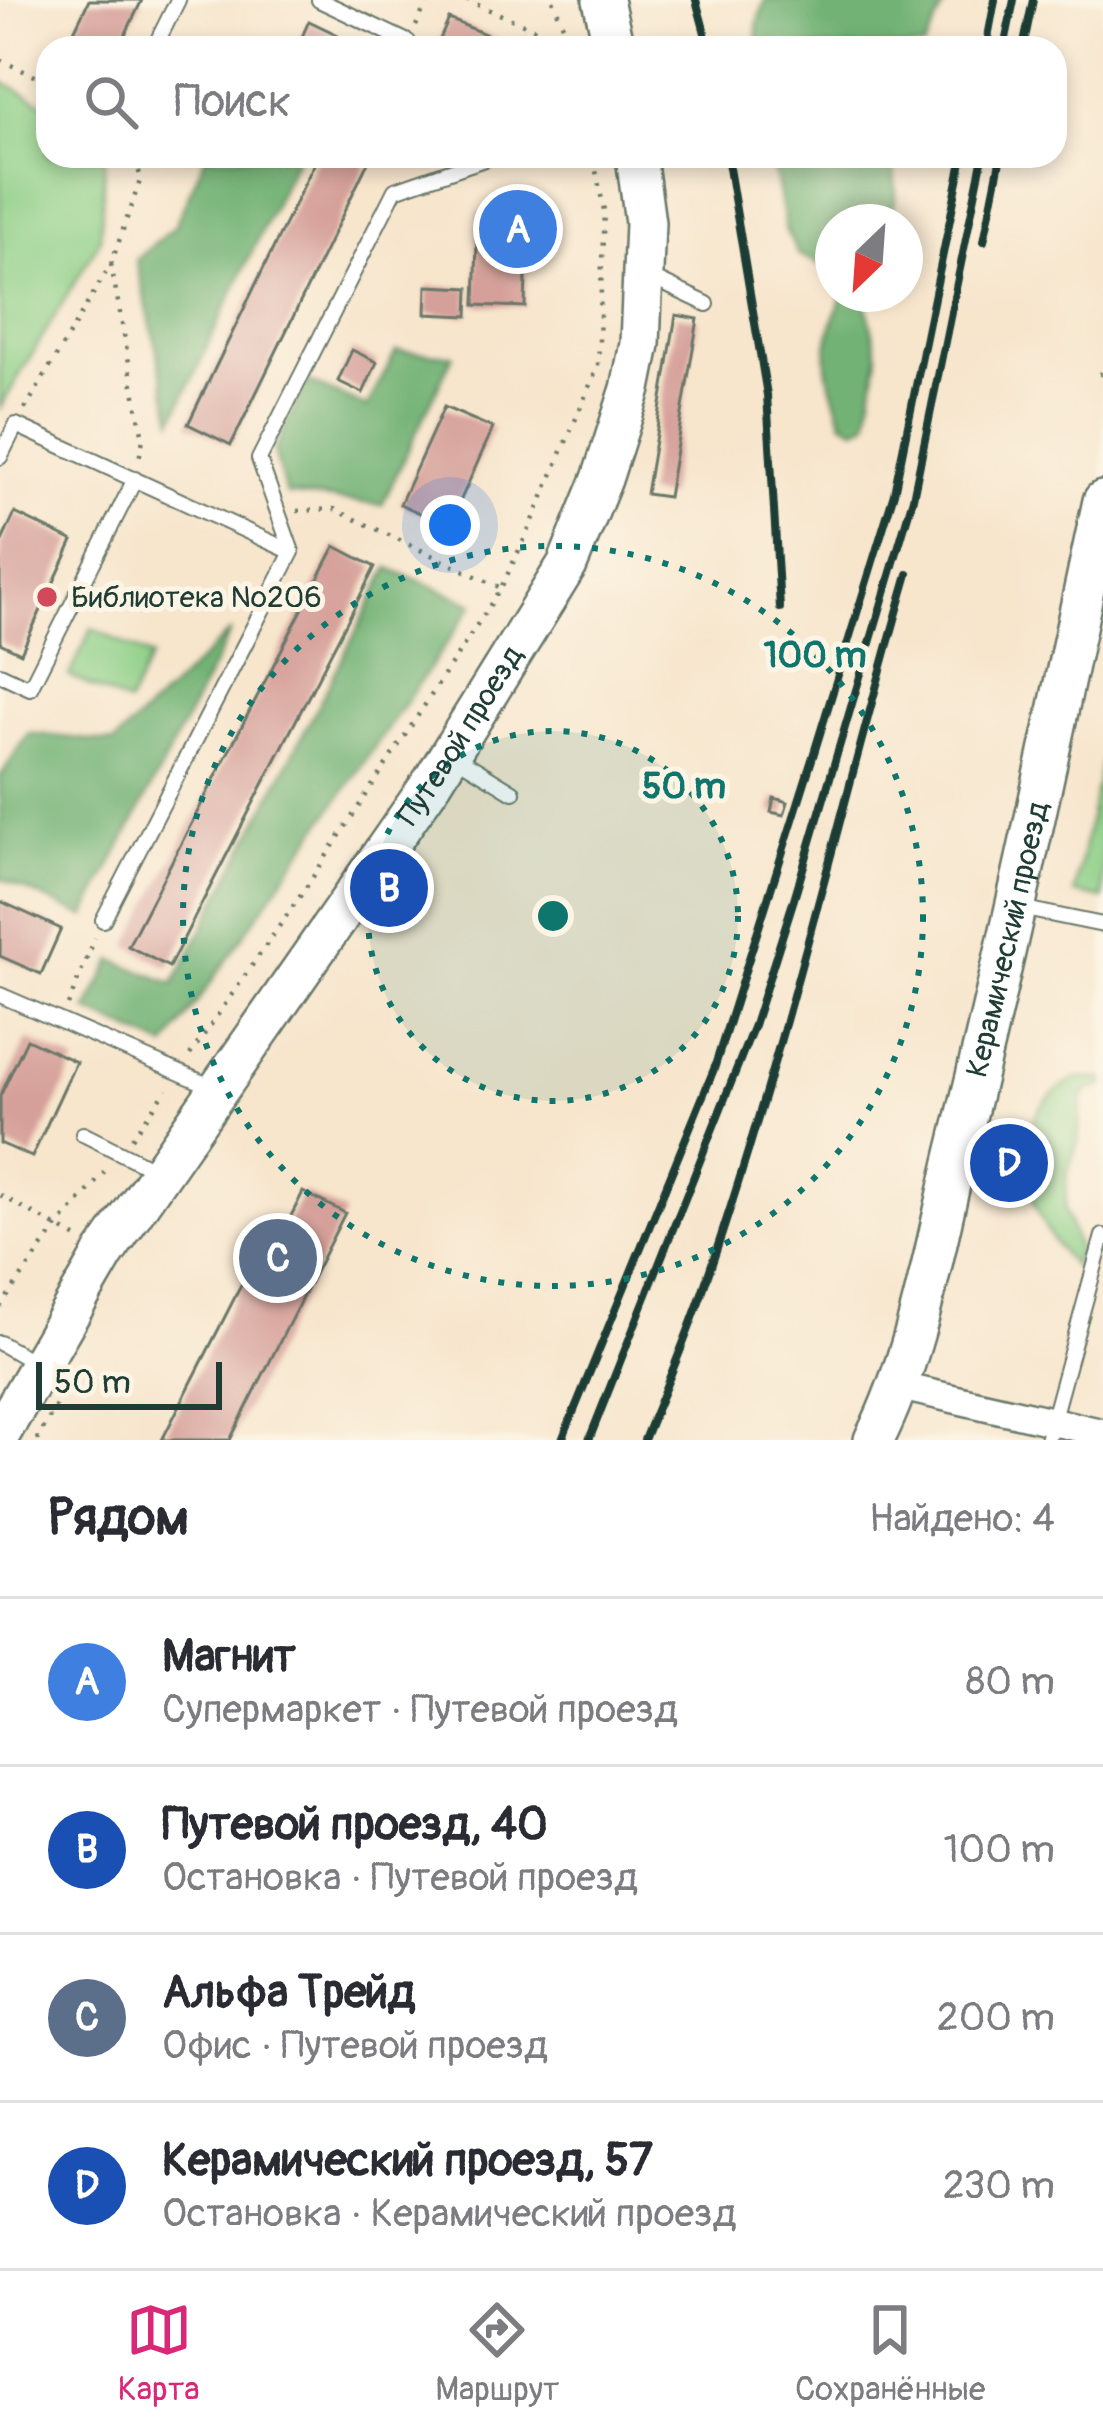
<!DOCTYPE html>
<html lang="ru">
<head>
<meta charset="utf-8">
<style>
	:root { --surface:#fff; --page:#f2f2f3; --text:#2b2b33; --muted:#7c7c81; --line:#e1e1e2; --accent:#db2777 }
	body { margin:0; font-family:Pangolin,sans-serif; background:var(--page); color:var(--text) }
	.compass { position:absolute; left:815px; top:204px; width:108px; height:108px; border-radius:50%; background:var(--surface); box-shadow:0 6px 18px #0003; rotate:205deg }
	.scale { position:absolute; left:36px; bottom:30px; width:186px; box-sizing:border-box; padding-left:12px; border:6px solid #1f3d34; border-top:0; font-size:33px; line-height:42px; white-space:nowrap; color:#1f3d34; -webkit-text-stroke:9px #fcf5e5; paint-order:stroke }
	.you { position:absolute; left:450px; top:525px; width:42px; height:42px; margin:-30px; border:9px solid #fff; border-radius:50%; background:#1a73e8; box-shadow:0 0 0 18px #1a73e833 }
	.badge { display:grid; place-items:center; width:78px; height:78px; border-radius:50%; background:var(--accent); color:#fff; font-size:39px; font-weight:700 }
	.pin { position:absolute; translate:-50% -50%; border:6px solid #fff; box-shadow:0 3px 12px #0006 }
	.list { margin:0; padding:0; list-style:none }
	h2 { display:flex; justify-content:space-between; align-items:center; height:156px; margin:0; padding:0 48px; font-size:51px }
	h2 small { font-size:39px; font-weight:400; color:var(--muted) }
	.list li { display:grid; grid-template-columns:78px 1fr auto; gap:36px; align-items:center; box-sizing:border-box; height:168px; padding:0 48px; border-top:3px solid var(--line) }
	.list b { display:block; font-size:45px; white-space:nowrap }
	.list p { margin:0; font-size:39px; white-space:nowrap; color:var(--muted) }
	.list em { font-size:39px; font-style:normal; color:var(--muted) }
	.icon { flex:none; width:66px; height:66px; fill:none; stroke:currentColor; stroke-width:2; stroke-linecap:round; stroke-linejoin:round }
	.map { position:relative; flex:none; width:1103px; height:1440px; overflow:hidden }
	.search { position:absolute; background:var(--surface); box-shadow:0 6px 18px #0003; left:36px; right:36px; top:36px; height:132px; display:flex; align-items:center; gap:30px; box-sizing:border-box; padding:0 42px; border-radius:36px; color:var(--muted); font-size:45px }
	.sheet { height:828px; background:var(--surface) }
	nav { display:flex; justify-content:space-around; align-items:center; box-sizing:border-box; height:168px; border-top:3px solid var(--line); background:var(--surface); font-size:33px; color:var(--muted) }
	nav a { display:grid; justify-items:center; gap:6px }
	nav .on { color:var(--accent) }
	.map>svg:first-child { display:block }
	.green { fill:#8dcf87; stroke:#56865e; stroke-width:3 }
	.forest { fill:#72b274; stroke:#487854; stroke-width:3 }
	.building { fill:#d6a09a }
	.lines { fill:none; stroke-linecap:round; stroke-linejoin:round }
	.lane-casing { stroke:#6b7869; stroke-width:18 }
	.street-casing { stroke:#6b7869; stroke-width:32 }
	.secondary-casing { stroke:#6b7869; stroke-width:44 }
	.path { stroke:#6b7869; stroke-width:4.5; stroke-dasharray:3 9; stroke-linecap:butt }
	.lane { stroke:#fff; stroke-width:14 }
	.street { stroke:#fff; stroke-width:27 }
	.secondary { stroke:#fff; stroke-width:39 }
	.rail { stroke:#1f3d34; stroke-width:8 }
	.ring { fill:none; stroke:#0f766e; stroke-width:6; stroke-dasharray:6 12 }
	.poi-dot { fill:#d1495b; stroke:#fcf5e5; stroke-width:4.5 }
	.labels { text-anchor:middle; stroke-width:10; stroke-linejoin:round; paint-order:stroke }
	.poi-label { font-size:30px; fill:#1f3d34; stroke:#fcf5e5; text-anchor:start }
	.street-label { font-size:30px; fill:#1f3d34; stroke:#fcf5e5 }
	.centre { fill:#0f766e; stroke:#fcf5e5; stroke-width:6 }
	.ring-label { font-size:36px; text-anchor:middle; font-weight:bold; fill:#0f766e; stroke:#fcf5e5; stroke-width:10; stroke-linejoin:round; paint-order:stroke }
</style>
</head>
<body>
<div class="map">
<svg width="1103" height="1440" viewBox="0 0 1103 1440">
	<rect width="100%" height="100%" fill="#fcf5e5"/>
	<filter id="ink" filterUnits="userSpaceOnUse"><feTurbulence type="fractalNoise" baseFrequency=".00833" numOctaves="2"/><feDisplacementMap in="SourceGraphic" scale="24" xChannelSelector="R" yChannelSelector="G"/><feConvolveMatrix kernelMatrix="1 2 1 2 8 2 1 2 1" color-interpolation-filters="sRGB"/></filter>
	<filter id="wash" filterUnits="userSpaceOnUse"><feTurbulence type="fractalNoise" baseFrequency=".004" numOctaves="4" result="noise"/><feDisplacementMap in="SourceGraphic" scale="48" xChannelSelector="R" yChannelSelector="G"/><feGaussianBlur stdDeviation="2.7" result="paint"/><feColorMatrix in="noise" values="0 0 0 0 0 0 0 0 0 0 0 0 0 0 0 0 0 1.4 0 .05"/><feComposite in="paint" operator="in"/></filter>
	<g filter="url(#wash)">
		<rect width="100%" height="100%" fill="#f7e5cc"/>
		<path class="green" d="M 0,80 L 48,106 L 48,156 L 105,156 L 100,240 L 0,408 Z
			M 92,628 L 151,657 L 128,704 L 69,676 Z
			M 1103,755 L 1103,899 L 1074,893 Z
			M 1078,1078 L 1103,1079 L 1103,1086 L 1090,1089 L 1082,1098 L 1078,1142 L 1067,1174 L 1065,1210 L 1078,1249 L 1073,1266 C 1023,1212 996,1117 1078,1078 Z"/>
		<path class="forest" d="M 765,0 L 947,0 L 924,48 L 758,48 L 757,25 Z
			M 206,156 L 297,156 L 173,420 L 136,260 L 174,227 Z
			M 771,156 L 893,156 L 896,194 L 891,221 L 833,222 L 833,262 L 825,266 L 798,254 L 786,231 Z
			M 843,294 L 864,294 L 878,355 L 868,423 L 856,428 L 843,422 C 823,359 819,359 843,294 Z
			M 396,351 L 453,355 L 382,505 L 286,494 L 274,451 L 307,381 L 367,407 Z
			M 389,568 L 474,604 L 166,1047 L 87,1010 L 113,960 L 174,984 Z
			M 231,631 L 85,917 L 0,878 L 0,777 L 29,733 L 114,743 Z"/>
		<g id="blocks">
			<path class="building" d="M 89,0 L 142,0 L 119,48 L 66,48 Z
				M 449,19 L 497,39 L 493,48 L 436,48 Z
				M 309,21 L 338,35 L 332,48 L 297,48 Z
				M 318,156 L 371,156 L 231,445 L 188,424 Z
				M 478,212 L 528,214 L 525,307 L 475,305 Z
				M 427,286 L 469,288 L 468,316 L 426,314 Z
				M 676,315 L 698,319 L 668,497 L 646,494 Z
				M 352,350 L 377,362 L 363,393 L 338,381 Z
				M 444,407 L 493,428 L 449,526 L 400,504 Z
				M 15,513 L 73,541 L 21,653 L 0,643 L 0,545 Z
				M 335,546 L 375,567 L 169,967 L 128,946 Z
				M 774,798 L 788,802 L 784,815 L 771,812 Z
				M 0,901 L 61,929 L 41,974 L 0,956 Z
				M 27,1039 L 76,1062 L 32,1157 L 0,1143 L 0,1096 Z
				M 303,1192 L 345,1213 L 230,1440 L 162,1440 L 259,1250 L 271,1256 Z"/>
		</g>
	</g>
	<g filter="url(#ink)">
		<use href="#blocks" fill-opacity="0" stroke="#6b7869" stroke-width="3"/>
		<g class="lines">
			<defs>
				<path id="lane" d="M 319,0 L 408,42
					M 154,48 L 178,0
					M 650,277 L 707,304
					M 0,457 L 16,425 L 292,552
					M 0,674 L 30,688 L 135,479
					M 451,754 L 513,792
					M 1020,908 L 1103,925
					M 103,920 L 292,552 L 259,459 L 395,190 L 493,156
					M 0,995 L 215,1088
					M 83,1134 L 157,1171
					M 0,1343 L 35,1363
					M 1047,1440 L 1103,1236"/>
				<path id="street" d="M 898,1386 L 1103,1433"/>
				<g id="secondary">
					<path d="M 603,0 L 614,48"/>
					<path id="s1" d="M 0,1434 L 104,1254 L 433,781 L 567,565 L 602,479 L 631,389 L 640,344 L 645,223 L 636,156"/>
					<path id="s2" d="M 874,1440 C 920,1348 935,1242 960,1142 C 1013,929 1057,715 1103,501"/>
				</g>
			</defs>
			<use href="#lane" class="lane-casing"/>
			<use href="#street" class="street-casing"/>
			<use href="#secondary" class="secondary-casing"/>
			<path class="path" d="M 466,0 L 571,44
				M 553,0 L 572,48
				M 416,26 L 428,0
				M 536,48 L 537,30
				M 0,60 L 48,82
				M 111,264 L 143,439 L 139,459
				M 1099,374 L 1103,374
				M 25,409 L 111,264 L 141,178 L 134,156
				M 297,511 L 334,509 L 501,588
				M 68,1005 L 95,938
				M 190,1055 L 305,889 L 501,588 L 532,523 L 598,366 L 604,210 L 593,156
				M 132,1138 L 167,1089
				M 0,1195 L 79,1239
				M 0,1307 L 57,1227 L 110,1166
				M 37,1440 L 66,1387"/>
			<use href="#lane" class="lane"/>
			<use href="#street" class="street"/>
			<use href="#secondary" class="secondary"/>
			<path class="rail" d="M 696,0 L 709,48
				M 986,48 L 995,0
				M 1004,48 L 1014,0
				M 1023,48 L 1033,0
				M 727,156 L 767,395 L 780,608
				M 984,241 L 1001,156
				M 562,1440 L 714,1069 L 814,753 L 894,493 L 963,156
				M 589,1440 L 754,1025 L 794,899 L 913,498 L 983,156
				M 644,1440 C 664,1389 687,1339 704,1287 C 785,1053 839,811 908,574"/>
		</g>
	</g>
	<circle cx="553" cy="916" r="185" fill="#0f766e" fill-opacity=".12"/>
	<g class="ring">
		<circle cx="553" cy="916" r="185"/>
		<circle cx="553" cy="916" r="370"/>
	</g>
	<circle class="poi-dot" cx="47" cy="597" r="12"/>
	<g class="labels">
		<g class="poi-label">
			<text x="71" y="607">Библиотека №206</text>
		</g>
		<g class="street-label">
			<text dy="10" stroke="none"><textPath href="#s1" startOffset="837">Путевой проезд</textPath></text>
			<text dy="10" stroke="none"><textPath href="#s2" startOffset="519">Керамический проезд</textPath></text>
		</g>
	</g>
	<circle cx="553" cy="916" r="18" class="centre"/>
	<g class="ring-label">
		<text x="815" y="667">100 m</text>
		<text x="684" y="798">50 m</text>
	</g>
</svg>
<svg class="compass" viewBox="-18 -18 36 36"><path d="M0-13l5 13h-10z" fill="#e53935"/><path d="M0 13l5-13h-10z" fill="#7c7c81"/></svg>
<div class="scale">50 m</div>
<div class="you"></div>
<div class="pin badge" style="left:518px;top:229px;background:#3f7fe0">A</div>
<div class="pin badge" style="left:389px;top:888px;background:#1a4fb4">B</div>
<div class="pin badge" style="left:278px;top:1258px;background:#5c6f8a">C</div>
<div class="pin badge" style="left:1009px;top:1163px;background:#1a4fb4">D</div>
<div class="search"><svg class="icon" aria-label="search" viewBox="0 0 24 24"><circle cx="10" cy="10" r="6"/><path d="M15 15l6 6"/></svg>Поиск</div>
</div>
<section class="sheet">
<h2>Рядом<small>Найдено: 4</small></h2>
<ul class="list">
<li><span class="badge" style="background:#3f7fe0">A</span><div><b>Магнит</b><p>Супермаркет · Путевой проезд</p></div><em>80 m</em></li>
<li><span class="badge" style="background:#1a4fb4">B</span><div><b>Путевой проезд, 40</b><p>Остановка · Путевой проезд</p></div><em>100 m</em></li>
<li><span class="badge" style="background:#5c6f8a">C</span><div><b>Альфа Трейд</b><p>Офис · Путевой проезд</p></div><em>200 m</em></li>
<li><span class="badge" style="background:#1a4fb4">D</span><div><b>Керамический проезд, 57</b><p>Остановка · Керамический проезд</p></div><em>230 m</em></li>
</ul>
</section>
<nav>
<a class="on"><svg class="icon" aria-label="map" viewBox="0 0 24 24"><path d="M3 6l6-2 6 2 6-2v14l-6 2-6-2-6 2zM9 4v14M15 6v14"/></svg>Карта</a>
<a><svg class="icon" aria-label="directions" viewBox="0 0 24 24"><path d="M12 3l9 9-9 9-9-9zM9 14v-3h6M13 9l2 2-2 2"/></svg>Маршрут</a>
<a><svg class="icon" aria-label="saved" viewBox="0 0 24 24"><path d="M7 4h10v16l-5-4-5 4z"/></svg>Сохранённые</a>
</nav>
</body>
</html>
